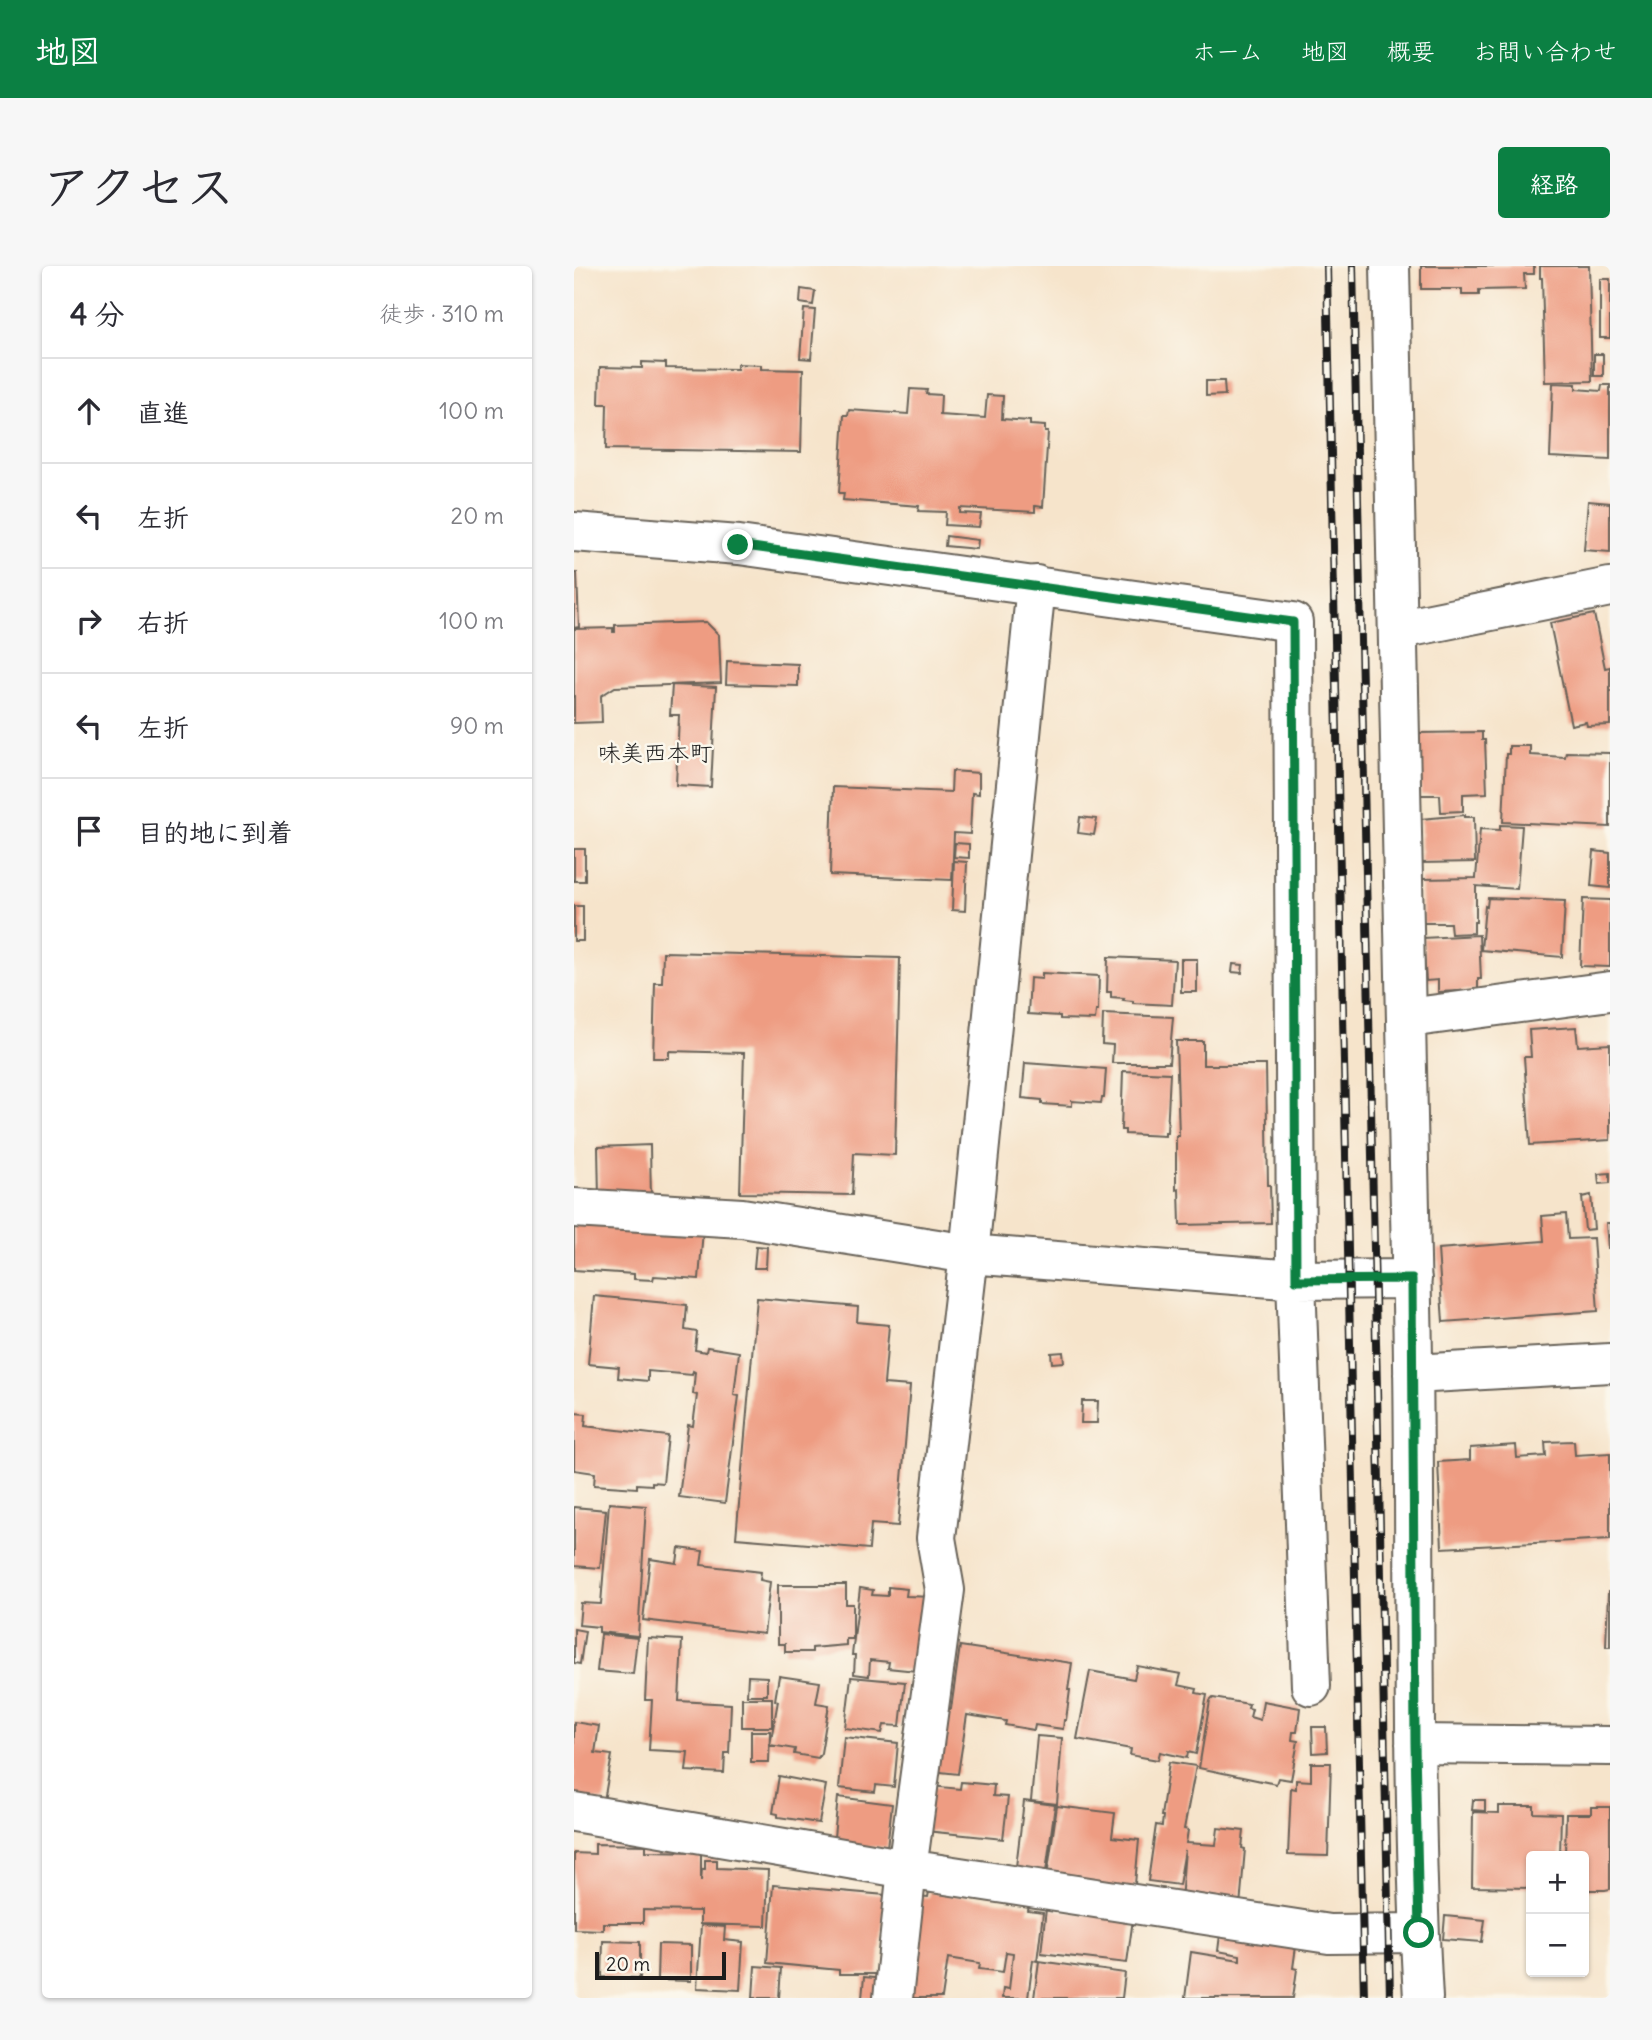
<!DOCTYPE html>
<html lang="ja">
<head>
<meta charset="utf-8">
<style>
	:root { --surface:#fff; --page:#f7f7f7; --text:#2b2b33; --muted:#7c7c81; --line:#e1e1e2; --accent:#0b8043 }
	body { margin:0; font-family:Delius,"Klee One",sans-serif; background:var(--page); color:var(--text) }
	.controls { position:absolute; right:21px; bottom:21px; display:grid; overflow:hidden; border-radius:7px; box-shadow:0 2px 5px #0004 }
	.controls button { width:63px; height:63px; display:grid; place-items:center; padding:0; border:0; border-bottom:2px solid var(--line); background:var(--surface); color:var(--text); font:35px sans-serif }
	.scale { position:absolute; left:21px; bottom:18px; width:131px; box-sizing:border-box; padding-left:7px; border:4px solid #1c1c1c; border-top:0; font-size:19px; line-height:24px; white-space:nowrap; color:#1c1c1c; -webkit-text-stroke:5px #fbf7ec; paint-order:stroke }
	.stop { position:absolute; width:21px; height:21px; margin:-16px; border:5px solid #0b8043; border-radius:50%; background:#fff }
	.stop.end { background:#0b8043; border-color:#fff; box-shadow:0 2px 7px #0008 }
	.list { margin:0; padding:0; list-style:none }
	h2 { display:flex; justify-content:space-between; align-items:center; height:91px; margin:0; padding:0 28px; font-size:30px }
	h2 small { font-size:23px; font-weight:400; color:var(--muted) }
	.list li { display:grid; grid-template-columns:46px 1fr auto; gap:21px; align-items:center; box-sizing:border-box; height:105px; padding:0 28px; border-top:2px solid var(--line) }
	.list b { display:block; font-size:26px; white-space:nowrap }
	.list em { font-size:23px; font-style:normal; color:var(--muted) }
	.icon { flex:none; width:38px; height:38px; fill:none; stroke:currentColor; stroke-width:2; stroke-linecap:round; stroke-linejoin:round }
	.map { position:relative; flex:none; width:1036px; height:1732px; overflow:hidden; border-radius:7px }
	header { display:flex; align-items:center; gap:42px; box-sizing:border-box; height:98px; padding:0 35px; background:var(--accent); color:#fff }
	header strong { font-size:33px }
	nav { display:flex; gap:38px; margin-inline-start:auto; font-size:24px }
	.intro { display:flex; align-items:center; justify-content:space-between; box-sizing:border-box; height:168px; padding:0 42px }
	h1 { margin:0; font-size:49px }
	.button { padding:18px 32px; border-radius:7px; background:var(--accent); color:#fff; font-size:24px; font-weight:700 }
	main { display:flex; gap:42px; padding:0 42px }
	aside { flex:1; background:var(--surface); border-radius:7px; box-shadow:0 2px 5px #0004 }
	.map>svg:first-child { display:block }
	.building { fill:#ee9c82 }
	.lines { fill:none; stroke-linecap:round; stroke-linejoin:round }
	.street-casing { stroke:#686259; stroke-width:42 }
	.street { stroke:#fff; stroke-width:38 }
	.rail-casing { stroke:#1c1c1c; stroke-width:8 }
	.rail { stroke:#fbf7ec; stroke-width:5; stroke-dasharray:16; stroke-linecap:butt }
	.route { stroke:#0b8043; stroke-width:9 }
	.labels { text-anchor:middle; stroke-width:5; stroke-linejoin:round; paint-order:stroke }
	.quarter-label { font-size:23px; fill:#1c1c1c; stroke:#fbf7ec }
</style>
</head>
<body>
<header>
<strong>地図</strong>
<nav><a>ホーム</a><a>地図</a><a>概要</a><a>お問い合わせ</a></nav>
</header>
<div class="intro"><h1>アクセス</h1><a class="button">経路</a></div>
<main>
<aside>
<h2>4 分<small>徒歩 · 310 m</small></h2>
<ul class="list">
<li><svg class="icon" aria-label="ahead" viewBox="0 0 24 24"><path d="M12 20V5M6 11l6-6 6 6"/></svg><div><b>直進</b></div><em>100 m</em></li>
<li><svg class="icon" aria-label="left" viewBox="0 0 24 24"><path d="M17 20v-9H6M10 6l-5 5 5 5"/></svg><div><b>左折</b></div><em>20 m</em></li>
<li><svg class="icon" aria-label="right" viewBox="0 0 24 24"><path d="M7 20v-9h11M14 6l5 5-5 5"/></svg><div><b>右折</b></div><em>100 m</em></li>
<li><svg class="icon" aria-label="left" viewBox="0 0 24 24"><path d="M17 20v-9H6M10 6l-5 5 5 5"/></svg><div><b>左折</b></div><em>90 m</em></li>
<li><svg class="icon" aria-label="arrive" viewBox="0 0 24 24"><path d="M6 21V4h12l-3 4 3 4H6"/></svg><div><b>目的地に到着</b></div></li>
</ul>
</aside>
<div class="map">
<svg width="1036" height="1732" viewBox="0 0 1036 1732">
	<rect width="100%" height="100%" fill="#fbf7ec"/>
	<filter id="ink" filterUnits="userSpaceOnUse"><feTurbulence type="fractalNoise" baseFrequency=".0143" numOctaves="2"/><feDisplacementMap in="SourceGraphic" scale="14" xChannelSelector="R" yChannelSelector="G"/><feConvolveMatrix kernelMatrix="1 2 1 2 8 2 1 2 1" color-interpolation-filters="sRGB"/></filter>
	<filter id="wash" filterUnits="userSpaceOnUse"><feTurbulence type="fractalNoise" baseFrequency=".00686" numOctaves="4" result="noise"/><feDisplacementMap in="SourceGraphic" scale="28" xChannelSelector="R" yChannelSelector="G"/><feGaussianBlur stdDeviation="1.57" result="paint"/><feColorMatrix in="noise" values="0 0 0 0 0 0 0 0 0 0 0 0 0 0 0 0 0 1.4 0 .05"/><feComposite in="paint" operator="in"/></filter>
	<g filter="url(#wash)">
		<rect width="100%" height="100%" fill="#f6e4cb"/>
		<g id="blocks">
			<path class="building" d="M 847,0 L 960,0 L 960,8 L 950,8 L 951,23 L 905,24 L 905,29 L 888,29 L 888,23 L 847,23 Z
				M 966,0 L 1015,0 L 1018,115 L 971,116 L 968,12 L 966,12 Z
				M 1026,13 L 1036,13 L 1036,72 L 1026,72 Z
				M 227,23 L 241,25 L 239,39 L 226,37 Z
				M 230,43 L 241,44 L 237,93 L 226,92 Z
				M 1020,88 L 1029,88 L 1029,110 L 1020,110 Z
				M 68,96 L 92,97 L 92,102 L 163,103 L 163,98 L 187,99 L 187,103 L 229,104 L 227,186 L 32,183 L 33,138 L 25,138 L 26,101 L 68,102 Z
				M 632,115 L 650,115 L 651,129 L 632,130 Z
				M 979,117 L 1002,118 L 1002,123 L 1027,125 L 1028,119 L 1036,119 L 1036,194 L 976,191 Z
				M 336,123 L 353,124 L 352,128 L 367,129 L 366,149 L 411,152 L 413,129 L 429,130 L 428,153 L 456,155 L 456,159 L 471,160 L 471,166 L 474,166 L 469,241 L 461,240 L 461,246 L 386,242 L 386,247 L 407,248 L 405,261 L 371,259 L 372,246 L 344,245 L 345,240 L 269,234 L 270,227 L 265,227 L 270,149 L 274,149 L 275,144 L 334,148 Z
				M 1014,235 L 1036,237 L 1036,286 L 1010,284 Z
				M 372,270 L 404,274 L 403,283 L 371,280 Z
				M 0,307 L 3,307 L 5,361 L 0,362 Z
				M 1020,348 L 1031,402 L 1036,401 L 1036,459 L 1013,460 L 1012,456 L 997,459 L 976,357 Z
				M 132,356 L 145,369 L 147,417 L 41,421 L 27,430 L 28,456 L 0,457 L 0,363 L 39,362 L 39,366 L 41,366 L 41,359 Z
				M 153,395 L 224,398 L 224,420 L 152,418 Z
				M 98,419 L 142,421 L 137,521 L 102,519 L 105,449 L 96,449 Z
				M 908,466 L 908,474 L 911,474 L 913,527 L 889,528 L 889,545 L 867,546 L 866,529 L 847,529 L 845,467 Z
				M 935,480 L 956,480 L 956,489 L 991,491 L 992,486 L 1036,487 L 1036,561 L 929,556 L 932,488 L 935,488 Z
				M 378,505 L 405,507 L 405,528 L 398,527 L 396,568 L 380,567 L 378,614 L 256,609 L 259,521 L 377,526 Z
				M 891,549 L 891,551 L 900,551 L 901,596 L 847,597 L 847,553 Z
				M 506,551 L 523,553 L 520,569 L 504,567 Z
				M 926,559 L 948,560 L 943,623 L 902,620 L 902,656 L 900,656 L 900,667 L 877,668 L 876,657 L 849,657 L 847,613 L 902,612 L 906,563 L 926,564 Z
				M 381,577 L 395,578 L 395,592 L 380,591 Z
				M 0,583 L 11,583 L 11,615 L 0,615 Z
				M 1020,585 L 1036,587 L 1036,622 L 1017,620 Z
				M 380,595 L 393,596 L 391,645 L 378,644 Z
				M 914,632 L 991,635 L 988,691 L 907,684 L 911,640 L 913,641 Z
				M 1009,633 L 1036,634 L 1036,701 L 1006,700 Z
				M 0,640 L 9,640 L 9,675 L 0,675 Z
				M 905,669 L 907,713 L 904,713 L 904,724 L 864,726 L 864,714 L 852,715 L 849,672 Z
				M 89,686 L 326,692 L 321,889 L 280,887 L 278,929 L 166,927 L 170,787 L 95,785 L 95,792 L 79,792 L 81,717 L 88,717 Z
				M 534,691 L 601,694 L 598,739 L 559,737 L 559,735 L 549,734 L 550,732 L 537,731 L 537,726 L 533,726 Z
				M 607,693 L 623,693 L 623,726 L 607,726 Z
				M 659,698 L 669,699 L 668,707 L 658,706 Z
				M 468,707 L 525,710 L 524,745 L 522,745 L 521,754 L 486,753 L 486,750 L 454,748 L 456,712 L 468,713 Z
				M 529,748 L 599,751 L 595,797 L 538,797 L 539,779 L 528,778 Z
				M 1002,761 L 1004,780 L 1036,778 L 1036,874 L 956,879 L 950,791 L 957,791 L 955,764 Z
				M 602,775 L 629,775 L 629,799 L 692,799 L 694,919 L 696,919 L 697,957 L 606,959 L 605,923 L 602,924 L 602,870 L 605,870 Z
				M 451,797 L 532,803 L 530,832 L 528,832 L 527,837 L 498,835 L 498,840 L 468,838 L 468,834 L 448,832 Z
				M 549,805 L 596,807 L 593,867 L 591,867 L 591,870 L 551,868 L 551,864 L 547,864 Z
				M 76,879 L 77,936 L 25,932 L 24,881 Z
				M 1036,907 L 1036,917 L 1025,918 L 1024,908 Z
				M 1017,929 L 1020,963 L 1011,964 L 1008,931 Z
				M 992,948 L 994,973 L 1019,972 L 1024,1045 L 869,1056 L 864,983 L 970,975 L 968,950 Z
				M 0,955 L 129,964 L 125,1013 L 80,1010 L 79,1014 L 60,1013 L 60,1008 L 0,1004 Z
				M 1032,957 L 1036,957 L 1036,983 L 1034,983 Z
				M 182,980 L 193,981 L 192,1002 L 180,1002 Z
				M 20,1030 L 113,1039 L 111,1064 L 123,1066 L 121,1084 L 132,1086 L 133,1081 L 165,1086 L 160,1129 L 165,1130 L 151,1237 L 105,1231 L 114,1159 L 119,1160 L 123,1129 L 119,1128 L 121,1106 L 119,1105 L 118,1109 L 74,1105 L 74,1115 L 44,1112 L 45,1101 L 14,1098 Z
				M 183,1032 L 284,1041 L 283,1056 L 315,1059 L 310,1118 L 336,1120 L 324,1260 L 297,1258 L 295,1283 L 162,1272 Z
				M 489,1086 L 490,1096 L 478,1097 L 477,1087 Z
				M 508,1135 L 524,1135 L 523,1157 L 507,1157 Z
				M 0,1147 L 12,1148 L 11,1160 L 94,1170 L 89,1217 L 78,1216 L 78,1219 L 63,1218 L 63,1222 L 20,1219 L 21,1207 L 0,1204 Z
				M 1000,1175 L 1001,1189 L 1036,1187 L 1036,1273 L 868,1282 L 864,1196 L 896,1194 L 896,1182 L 942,1179 L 943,1192 L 972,1190 L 971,1176 Z
				M 35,1237 L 72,1240 L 64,1370 L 25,1366 L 25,1361 L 5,1359 L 7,1337 L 27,1338 Z
				M 0,1241 L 32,1244 L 26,1302 L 0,1300 Z
				M 105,1282 L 129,1285 L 127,1299 L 187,1306 L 186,1314 L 196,1316 L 190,1368 L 69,1354 L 76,1293 L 103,1297 Z
				M 204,1319 L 272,1319 L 272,1338 L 279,1338 L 279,1373 L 272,1373 L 272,1379 L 238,1382 L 238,1386 L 211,1386 L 211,1378 L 204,1378 Z
				M 314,1321 L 333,1323 L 332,1330 L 360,1331 L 342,1405 L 314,1402 L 315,1396 L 296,1394 L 295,1410 L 280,1408 L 281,1389 L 278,1389 L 286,1322 L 299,1324 L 298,1329 L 314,1330 Z
				M 1034,1326 L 1036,1326 L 1036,1381 L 1032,1381 Z
				M 0,1363 L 11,1365 L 6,1398 L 0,1397 Z
				M 27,1368 L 63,1372 L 59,1408 L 23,1405 Z
				M 74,1372 L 108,1374 L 105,1435 L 157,1438 L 155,1487 L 151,1487 L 150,1507 L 112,1505 L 114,1486 L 75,1484 L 78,1434 L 71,1434 Z
				M 386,1380 L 498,1397 L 494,1424 L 496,1424 L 492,1454 L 490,1454 L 489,1463 L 461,1459 L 460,1464 L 431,1459 L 432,1455 L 393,1449 L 384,1508 L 358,1505 L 360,1440 L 377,1443 Z
				M 563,1400 L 607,1408 L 604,1419 L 623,1423 L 622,1427 L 633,1429 L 622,1488 L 614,1486 L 613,1492 L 586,1486 L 584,1494 L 556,1489 L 557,1483 L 503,1473 L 516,1405 L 560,1413 Z
				M 174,1410 L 193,1411 L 193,1429 L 173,1429 Z
				M 205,1410 L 246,1416 L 242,1437 L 255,1439 L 247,1487 L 244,1492 L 220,1488 L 221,1483 L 196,1479 L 204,1435 L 201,1434 Z
				M 277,1411 L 331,1416 L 326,1460 L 310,1459 L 308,1467 L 271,1462 Z
				M 168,1432 L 198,1432 L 198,1461 L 168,1461 Z
				M 639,1432 L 675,1438 L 674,1442 L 678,1443 L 676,1451 L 686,1454 L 689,1435 L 726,1442 L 723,1466 L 719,1466 L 718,1474 L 724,1475 L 717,1514 L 704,1512 L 702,1518 L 625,1502 L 636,1435 Z
				M 0,1456 L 25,1460 L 21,1487 L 38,1489 L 30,1535 L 0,1531 Z
				M 738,1461 L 752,1461 L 753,1486 L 739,1487 Z
				M 177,1465 L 196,1465 L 195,1496 L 177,1496 Z
				M 463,1470 L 488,1472 L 483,1538 L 457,1535 Z
				M 270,1471 L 324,1477 L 320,1521 L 302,1519 L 301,1526 L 265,1522 Z
				M 595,1496 L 622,1500 L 610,1563 L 614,1564 L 612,1577 L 642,1579 L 644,1562 L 670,1565 L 668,1582 L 671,1583 L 666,1640 L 607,1635 L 611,1584 L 605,1619 L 574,1615 L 582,1559 L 588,1560 L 589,1550 L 587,1550 Z
				M 737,1497 L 757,1497 L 754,1590 L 714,1589 L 717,1522 L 722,1523 L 722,1514 L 737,1515 Z
				M 205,1510 L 252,1519 L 245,1557 L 204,1551 L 204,1548 L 199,1547 Z
				M 387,1516 L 420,1519 L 419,1530 L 434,1531 L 429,1573 L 352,1565 L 357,1520 L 386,1523 Z
				M 264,1531 L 318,1538 L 313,1581 L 259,1581 Z
				M 899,1534 L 911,1534 L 911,1545 L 898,1544 Z
				M 450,1535 L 481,1539 L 471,1613 L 441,1609 Z
				M 483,1540 L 541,1547 L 538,1571 L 565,1574 L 560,1629 L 472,1618 Z
				M 925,1540 L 960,1540 L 960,1547 L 987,1548 L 986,1590 L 957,1590 L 957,1622 L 898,1621 L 899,1546 L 925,1547 Z
				M 1017,1541 L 1036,1541 L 1036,1623 L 1031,1624 L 1010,1624 L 1010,1590 L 991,1590 L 992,1548 L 1017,1548 Z
				M 21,1578 L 72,1579 L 72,1585 L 127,1586 L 127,1615 L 128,1603 L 131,1603 L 131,1594 L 143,1594 L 143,1602 L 194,1604 L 192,1660 L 126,1658 L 126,1645 L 69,1644 L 69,1657 L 29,1657 L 29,1664 L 0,1663 L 0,1587 L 21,1588 Z
				M 199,1619 L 311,1629 L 304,1708 L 265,1708 L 265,1704 L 193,1697 Z
				M 355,1626 L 455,1639 L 454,1645 L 469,1647 L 463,1695 L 459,1694 L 454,1732 L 428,1732 L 429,1722 L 435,1723 L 439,1687 L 432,1686 L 429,1706 L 405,1703 L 406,1697 L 374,1692 L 368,1732 L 327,1732 L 341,1630 L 354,1631 Z
				M 472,1643 L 559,1653 L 553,1697 L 467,1687 Z
				M 871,1650 L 911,1654 L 908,1676 L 869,1673 Z
				M 127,1659 L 151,1661 L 150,1674 L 169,1676 L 166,1724 L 123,1722 Z
				M 647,1661 L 723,1673 L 719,1702 L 723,1703 L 719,1732 L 611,1732 L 617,1686 L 666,1694 L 666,1689 L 644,1685 Z
				M 29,1675 L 66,1676 L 66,1712 L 28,1711 Z
				M 84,1678 L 117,1679 L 117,1715 L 83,1714 Z
				M 465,1695 L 551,1707 L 548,1732 L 460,1732 Z
				M 181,1700 L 207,1702 L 205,1732 L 179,1732 Z
				M 290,1711 L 310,1713 L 313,1732 L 288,1732 Z"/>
		</g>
	</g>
	<g filter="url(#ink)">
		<use href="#blocks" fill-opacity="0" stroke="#686259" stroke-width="2"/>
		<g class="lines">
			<defs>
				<path id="street" d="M 816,0 C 827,365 834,731 839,1097 C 842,1308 837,1520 849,1732
					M 0,266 L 165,279 L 719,356 L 722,1014 L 737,1420
					M 827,363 L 1036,321
					M 834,752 L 1036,725
					M 0,942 L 168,952 L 395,988 L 722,1014 L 838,1013
					M 839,1108 L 1036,1097
					M 841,1478 L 1036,1480
					M 0,1546 L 333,1603 L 755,1668 L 845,1667
					M 319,1732 L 333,1603 L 371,1324 L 362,1272 L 395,988 L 462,319"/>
			</defs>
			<use href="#street" class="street-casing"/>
			<use href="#street" class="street"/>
			<defs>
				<path id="rail" d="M 753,0 L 790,1732
					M 779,0 L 816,1732"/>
			</defs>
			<use href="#rail" class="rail-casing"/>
			<use href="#rail" class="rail"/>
		</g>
	</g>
	<g class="lines" filter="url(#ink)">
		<path class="route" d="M 164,279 L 719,356 L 722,1014 L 838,1013 L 841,1478 L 845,1667"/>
	</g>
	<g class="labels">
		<g class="quarter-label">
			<text x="81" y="495">味美西本町</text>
		</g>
	</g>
</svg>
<div class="controls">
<button>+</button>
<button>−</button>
</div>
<div class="scale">20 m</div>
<div class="stop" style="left:845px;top:1667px"></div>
<div class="stop end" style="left:164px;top:279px"></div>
</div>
</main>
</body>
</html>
